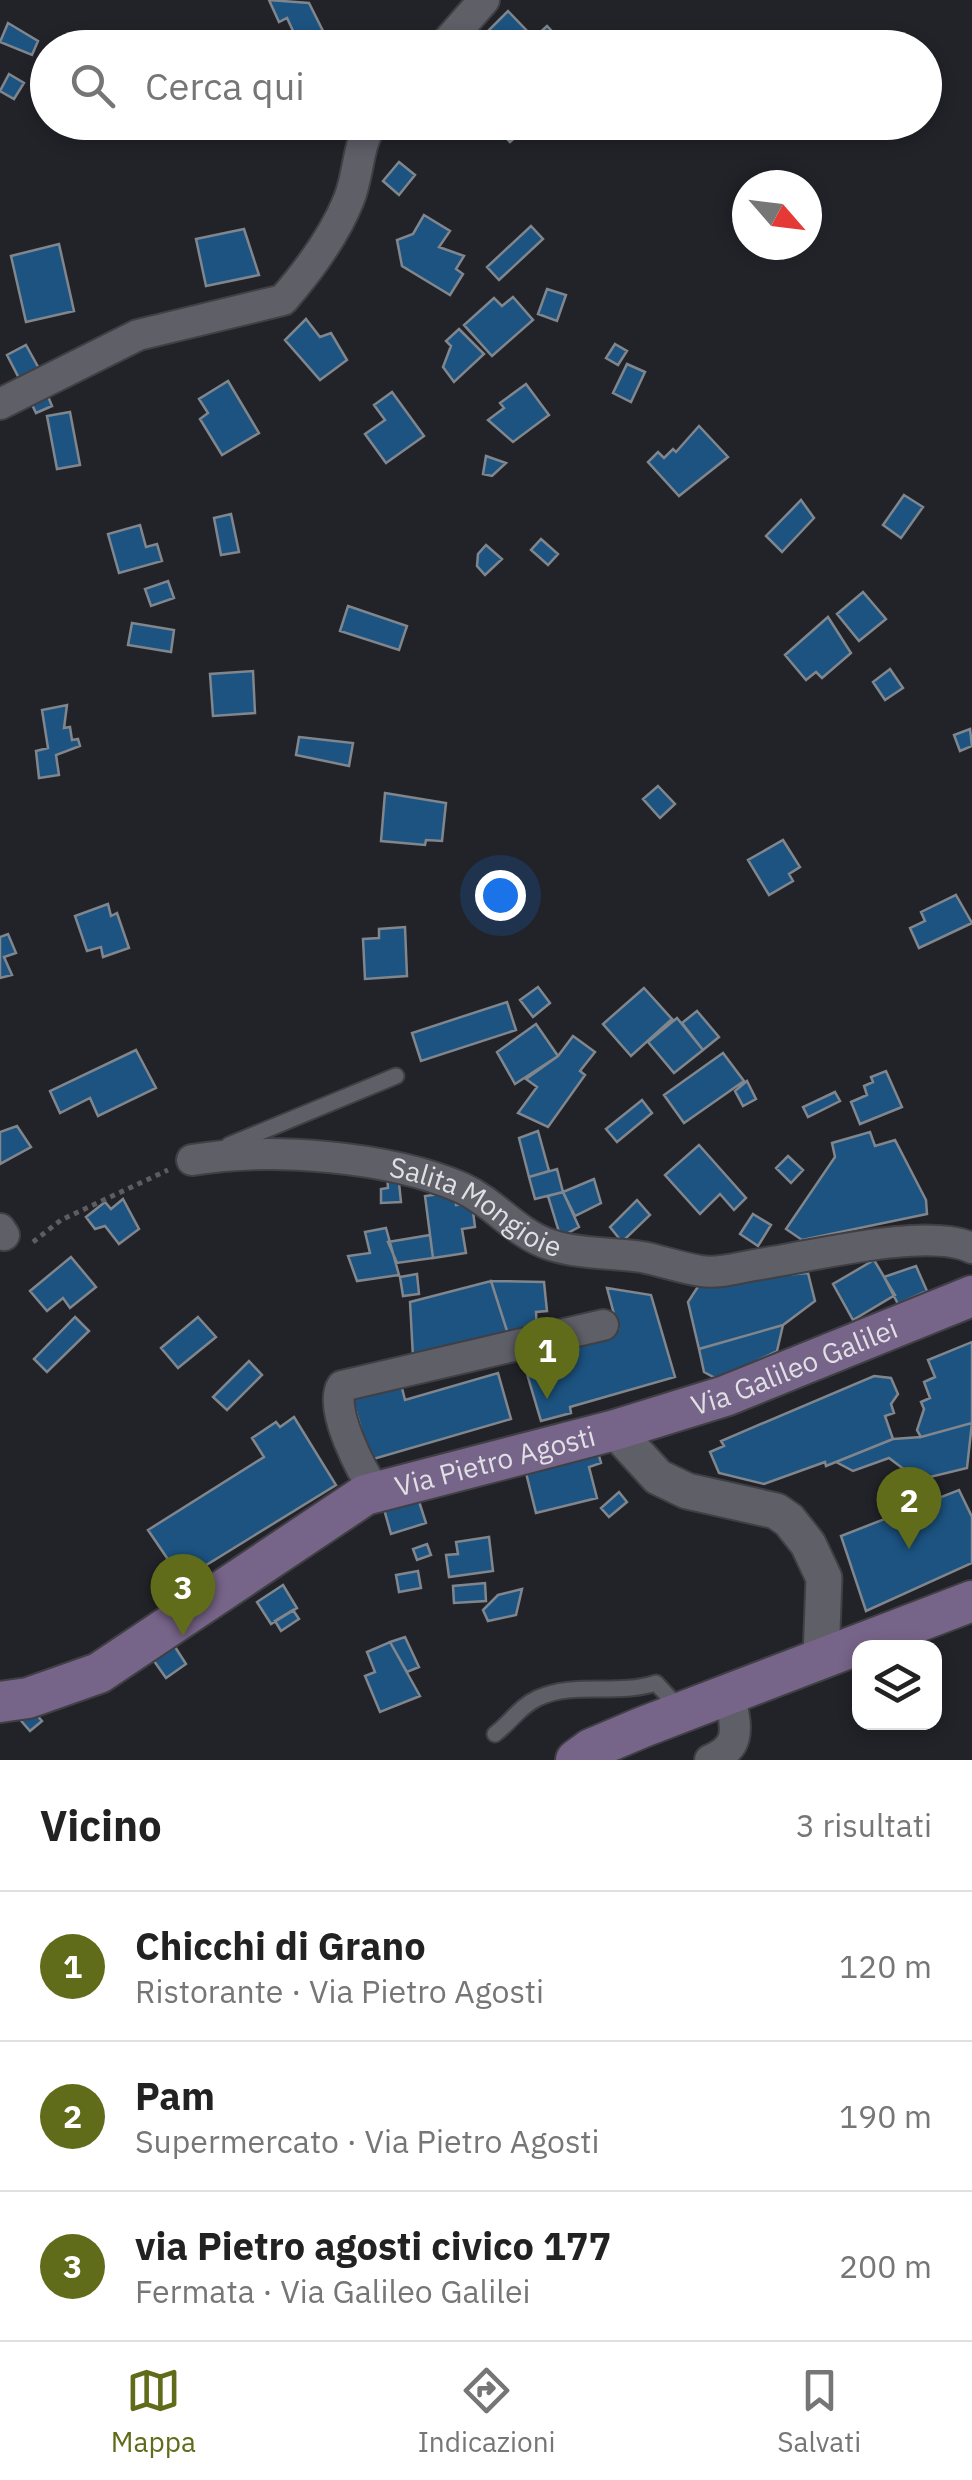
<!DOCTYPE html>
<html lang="it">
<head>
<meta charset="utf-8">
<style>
	:root { --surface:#fff; --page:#f6f6f6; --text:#222; --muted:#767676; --line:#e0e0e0; --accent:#616c1a }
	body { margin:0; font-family:"IBM Plex Sans",sans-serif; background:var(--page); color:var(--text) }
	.controls { position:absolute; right:30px; bottom:30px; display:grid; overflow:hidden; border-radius:20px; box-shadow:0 5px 15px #0003 }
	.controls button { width:90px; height:90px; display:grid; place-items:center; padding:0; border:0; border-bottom:2px solid var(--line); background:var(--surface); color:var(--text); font:50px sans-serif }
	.compass { position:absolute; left:732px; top:170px; width:90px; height:90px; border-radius:50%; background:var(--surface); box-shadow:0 5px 15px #0003; rotate:118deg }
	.you { position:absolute; left:500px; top:895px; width:35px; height:35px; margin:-25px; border:8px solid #fff; border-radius:50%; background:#1a73e8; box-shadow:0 0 0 15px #1a73e833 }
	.badge { display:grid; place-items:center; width:65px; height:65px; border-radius:50%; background:var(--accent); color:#fff; font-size:32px; font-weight:700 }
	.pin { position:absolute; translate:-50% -82px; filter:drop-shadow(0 2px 5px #0008) }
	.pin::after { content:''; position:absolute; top:52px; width:35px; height:30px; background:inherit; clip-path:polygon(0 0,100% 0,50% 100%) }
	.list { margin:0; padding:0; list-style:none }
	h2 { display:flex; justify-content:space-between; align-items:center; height:130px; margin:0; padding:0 40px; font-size:42px }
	h2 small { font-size:32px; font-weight:400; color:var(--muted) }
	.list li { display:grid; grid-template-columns:65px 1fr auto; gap:30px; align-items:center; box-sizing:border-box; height:150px; padding:0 40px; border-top:2px solid var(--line) }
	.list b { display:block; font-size:38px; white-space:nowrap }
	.list p { margin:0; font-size:32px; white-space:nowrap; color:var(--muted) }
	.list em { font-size:32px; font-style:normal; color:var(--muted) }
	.icon { flex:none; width:55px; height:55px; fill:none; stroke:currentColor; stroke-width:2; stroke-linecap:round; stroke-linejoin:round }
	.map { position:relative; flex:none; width:972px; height:1760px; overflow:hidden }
	.search { position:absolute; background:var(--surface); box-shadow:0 5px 15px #0003; left:30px; right:30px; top:30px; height:110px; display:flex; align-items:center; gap:25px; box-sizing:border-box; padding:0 35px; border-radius:55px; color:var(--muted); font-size:38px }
	.sheet { height:580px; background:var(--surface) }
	nav { display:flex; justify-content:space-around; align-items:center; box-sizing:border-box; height:140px; border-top:2px solid var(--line); background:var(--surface); font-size:28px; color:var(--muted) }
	nav a { display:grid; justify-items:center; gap:5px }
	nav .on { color:var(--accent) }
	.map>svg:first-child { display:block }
	.building { fill:#1c5381; stroke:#80868c; stroke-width:2.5 }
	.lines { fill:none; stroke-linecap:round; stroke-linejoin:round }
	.service-casing { stroke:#3f3f44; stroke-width:19 }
	.minor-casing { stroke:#3f3f44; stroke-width:34 }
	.tertiary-casing { stroke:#3f3f44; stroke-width:39 }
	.secondary-casing { stroke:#3f3f44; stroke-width:44 }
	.path { stroke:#5c5d62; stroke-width:5; stroke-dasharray:5 5; stroke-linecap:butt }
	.service { stroke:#5e5f67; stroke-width:15 }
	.minor { stroke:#5e5f67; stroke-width:30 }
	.tertiary { stroke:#5e5f67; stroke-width:35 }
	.secondary { stroke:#776489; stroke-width:40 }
	.labels { text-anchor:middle; stroke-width:9; stroke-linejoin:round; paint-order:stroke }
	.street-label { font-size:28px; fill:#dfdfe4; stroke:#222329 }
</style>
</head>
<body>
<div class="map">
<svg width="972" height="1760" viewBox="0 0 972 1760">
	<rect width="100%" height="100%" fill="#222329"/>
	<path class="building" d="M 269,0 L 309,3 L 326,37 L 301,48 L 287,18 L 279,22 Z
		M 508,11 L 534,38 L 547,26 L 568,48 L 495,48 L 486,33 Z
		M 8,23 L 38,41 L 32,55 L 0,42 Z
		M 9,74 L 24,83 L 14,99 L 0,91 Z
		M 508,122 L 533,122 L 510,142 L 499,130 Z
		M 399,162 L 415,175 L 399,195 L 383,181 Z
		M 424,215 L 450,231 L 439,247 L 464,256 L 456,269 L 463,274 L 450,295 L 402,266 L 397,240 L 413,234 Z
		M 531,226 L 543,239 L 499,280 L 487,267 Z
		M 244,229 L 259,275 L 206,286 L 196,239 Z
		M 59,244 L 74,311 L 26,322 L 11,256 Z
		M 547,289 L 566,295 L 557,321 L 538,314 Z
		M 513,297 L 533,320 L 492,356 L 464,325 L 494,298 L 502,306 Z
		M 306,319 L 320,337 L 331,333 L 347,360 L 320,380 L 285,340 Z
		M 459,329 L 484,354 L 454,382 L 443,367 L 451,346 L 446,341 Z
		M 615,344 L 627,351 L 618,365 L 606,358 Z
		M 26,345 L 42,374 L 22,384 L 7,355 Z
		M 627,364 L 645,372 L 631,402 L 613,393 Z
		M 228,381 L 259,433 L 222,455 L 200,419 L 208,413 L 199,399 Z
		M 526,384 L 549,415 L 513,442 L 488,420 L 504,408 L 500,403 Z
		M 45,389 L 52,406 L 36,413 L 28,396 Z
		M 392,392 L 424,436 L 386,463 L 365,434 L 385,420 L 374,405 Z
		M 70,412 L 80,465 L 57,469 L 47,416 Z
		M 699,426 L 728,457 L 679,496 L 648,462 L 658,452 L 664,458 L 673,449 L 676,452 Z
		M 486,456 L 506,463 L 492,476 L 483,474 Z
		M 904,495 L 923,507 L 901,538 L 883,525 Z
		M 801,500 L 814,518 L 782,552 L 766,536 Z
		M 231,514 L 239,552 L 221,555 L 214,518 Z
		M 140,525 L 146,547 L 157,544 L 162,561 L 119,573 L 108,534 Z
		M 541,539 L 558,554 L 548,565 L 531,550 Z
		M 486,545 L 502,559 L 485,575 L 477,566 L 478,554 Z
		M 168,581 L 174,598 L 151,606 L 145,589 Z
		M 863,592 L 886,619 L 859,641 L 837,614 Z
		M 348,606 L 407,626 L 399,650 L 340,631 Z
		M 828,617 L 851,653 L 822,678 L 816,672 L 806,680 L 785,655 Z
		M 132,623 L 174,630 L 171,652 L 128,645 Z
		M 890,669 L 903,688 L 885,700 L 873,682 Z
		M 253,671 L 255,713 L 213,716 L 210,674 Z
		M 67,705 L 64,728 L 70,727 L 72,740 L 78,739 L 80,746 L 56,755 L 59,775 L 39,778 L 36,751 L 48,748 L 42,710 Z
		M 970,729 L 972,746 L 960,751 L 954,735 Z
		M 299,737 L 353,743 L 349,766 L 296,755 Z
		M 658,786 L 675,804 L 660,818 L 643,799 Z
		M 385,793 L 446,803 L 442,841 L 426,840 L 425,845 L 381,841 Z
		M 783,840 L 800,867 L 789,874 L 793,881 L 769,895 L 748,860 Z
		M 956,895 L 972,923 L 919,948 L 910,928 L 925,921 L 921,912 Z
		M 108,904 L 111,916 L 117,913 L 129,948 L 103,957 L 101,947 L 87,951 L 75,916 Z
		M 405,927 L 407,976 L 365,979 L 363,939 L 379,938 L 379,929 Z
		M 8,934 L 16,953 L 4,957 L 12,975 L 0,978 L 0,937 Z
		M 538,987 L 550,1003 L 533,1017 L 520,1000 Z
		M 644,988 L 672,1019 L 631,1056 L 603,1024 Z
		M 507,1002 L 516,1030 L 421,1061 L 412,1033 Z
		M 697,1011 L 719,1037 L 703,1050 L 682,1023 Z
		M 677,1018 L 703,1050 L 674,1073 L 648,1042 Z
		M 536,1024 L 558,1056 L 515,1084 L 497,1052 Z
		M 573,1036 L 595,1052 L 580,1071 L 585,1075 L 548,1127 L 518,1113 L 537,1087 L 526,1079 L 558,1056 Z
		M 136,1050 L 156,1088 L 98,1116 L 90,1098 L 60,1113 L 50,1091 Z
		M 723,1053 L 744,1081 L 684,1123 L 664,1095 Z
		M 886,1071 L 902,1107 L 860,1124 L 851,1102 L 867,1095 L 864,1086 L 873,1082 L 871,1077 Z
		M 747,1081 L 756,1099 L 743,1106 L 735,1091 Z
		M 835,1092 L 840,1101 L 808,1117 L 803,1107 Z
		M 642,1100 L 652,1113 L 617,1142 L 606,1129 Z
		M 17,1126 L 31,1147 L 0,1164 L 0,1132 Z
		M 538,1131 L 549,1171 L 529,1177 L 519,1138 Z
		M 870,1132 L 875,1146 L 895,1140 L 926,1200 L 927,1214 L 802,1240 L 786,1229 L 835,1157 L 832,1143 Z
		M 699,1145 L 746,1198 L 734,1210 L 720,1194 L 700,1214 L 665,1175 Z
		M 788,1156 L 803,1170 L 791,1183 L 776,1168 Z
		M 557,1169 L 563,1192 L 535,1199 L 529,1177 Z
		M 387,1175 L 410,1183 L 399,1183 L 401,1202 L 381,1203 L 381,1189 L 388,1188 Z
		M 594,1179 L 601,1203 L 575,1216 L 563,1192 Z
		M 455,1192 L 456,1205 L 472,1203 L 475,1227 L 462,1229 L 466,1253 L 433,1258 L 425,1196 Z
		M 563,1192 L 579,1227 L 564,1235 L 559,1232 L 548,1196 Z
		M 123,1199 L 139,1229 L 119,1244 L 105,1226 L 95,1229 L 86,1217 L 105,1202 L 111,1209 Z
		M 637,1200 L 650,1215 L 622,1242 L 610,1227 Z
		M 753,1214 L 771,1225 L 758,1246 L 740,1234 Z
		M 386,1228 L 399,1275 L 357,1281 L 348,1256 L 370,1253 L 365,1232 Z
		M 430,1235 L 433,1258 L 397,1263 L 388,1242 Z
		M 71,1257 L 96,1287 L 70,1308 L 63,1298 L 47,1311 L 30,1291 Z
		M 874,1260 L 895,1295 L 853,1320 L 833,1284 Z
		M 916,1266 L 927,1291 L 898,1304 L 884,1277 Z
		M 808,1273 L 815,1301 L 783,1325 L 699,1349 L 688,1302 L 701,1282 Z
		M 417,1274 L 419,1294 L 403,1296 L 400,1277 Z
		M 491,1281 L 544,1282 L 547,1311 L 536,1312 L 537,1333 L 508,1334 Z
		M 491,1281 L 508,1334 L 413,1357 L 410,1302 Z
		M 607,1288 L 651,1295 L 675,1377 L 570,1407 L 571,1413 L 541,1421 L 522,1357 L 618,1329 Z
		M 75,1317 L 89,1331 L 47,1372 L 34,1359 Z
		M 198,1317 L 216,1337 L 178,1368 L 161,1348 Z
		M 783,1325 L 777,1351 L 719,1380 L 704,1372 L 699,1349 Z
		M 972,1342 L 972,1423 L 921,1437 L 917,1430 L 924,1409 L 921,1402 L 930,1398 L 924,1382 L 935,1377 L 928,1360 Z
		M 249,1361 L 262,1375 L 227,1410 L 213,1397 Z
		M 498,1373 L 511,1419 L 370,1460 L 351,1394 L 400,1380 L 405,1400 Z
		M 874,1376 L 891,1378 L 898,1394 L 891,1404 L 894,1413 L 885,1416 L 893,1439 L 826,1466 L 825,1462 L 764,1484 L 719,1473 L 710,1452 L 724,1446 L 721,1441 Z
		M 294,1417 L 336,1485 L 182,1580 L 148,1530 L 264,1457 L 252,1438 L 276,1422 L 280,1427 Z
		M 972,1423 L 967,1468 L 918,1480 L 889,1458 L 853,1471 L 836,1462 L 893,1439 L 921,1437 Z
		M 595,1441 L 601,1463 L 589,1467 L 597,1498 L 536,1513 L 526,1473 Z
		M 959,1490 L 972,1517 L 972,1563 L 866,1611 L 841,1536 Z
		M 416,1492 L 426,1523 L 391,1534 L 382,1502 Z
		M 619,1492 L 627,1502 L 609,1517 L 601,1508 Z
		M 489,1537 L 493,1571 L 449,1577 L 446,1555 L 458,1554 L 456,1542 Z
		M 427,1544 L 431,1555 L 417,1560 L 413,1549 Z
		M 418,1571 L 421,1588 L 399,1592 L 396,1575 Z
		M 485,1583 L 486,1601 L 454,1603 L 453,1586 Z
		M 283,1585 L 297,1608 L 271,1624 L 257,1602 Z
		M 522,1589 L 516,1615 L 488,1621 L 483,1610 L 498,1595 Z
		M 293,1610 L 299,1619 L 281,1631 L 275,1621 Z
		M 168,1636 L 186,1664 L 166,1678 L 147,1651 Z
		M 405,1637 L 419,1667 L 407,1672 L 390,1642 Z
		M 390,1642 L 420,1696 L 380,1712 L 365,1676 L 375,1672 L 367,1652 Z
		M 28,1705 L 42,1721 L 30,1731 L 16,1715 Z"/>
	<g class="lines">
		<defs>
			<path id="service" d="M 229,1145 L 396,1076
				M 495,1734 C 511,1722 520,1706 538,1698 C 574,1681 617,1696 656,1683 L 679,1708"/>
			<g id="minor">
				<path d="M 442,48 L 484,0"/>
				<path d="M 0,404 L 138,335 L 283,300 C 309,270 334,237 349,199 C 359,174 357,147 372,122"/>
				<path id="s1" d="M 192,1160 C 270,1147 389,1156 462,1188 C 495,1203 516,1234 551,1245 C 579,1254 613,1253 642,1257 C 662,1261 681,1268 701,1271 C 717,1274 737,1268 754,1265 C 806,1258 926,1226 972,1248"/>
				<path d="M 0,1229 L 4,1235"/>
				<path d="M 376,1492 C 362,1472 328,1408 342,1386 L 603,1325"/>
				<path d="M 710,1760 C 744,1746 735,1726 730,1693"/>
			</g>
			<path id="tertiary" d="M 615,1430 L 658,1477 L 687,1491 L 776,1511 L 789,1520 L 808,1544 L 824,1578 L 821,1658"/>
			<g id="secondary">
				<path id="s2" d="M 0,1702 L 28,1698 L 99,1673 L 365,1495 L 615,1430 L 725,1396 L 972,1296"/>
				<path d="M 576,1760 L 591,1749 L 643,1727 L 972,1601"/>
			</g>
		</defs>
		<use href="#service" class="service-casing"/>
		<use href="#minor" class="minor-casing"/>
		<use href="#tertiary" class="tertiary-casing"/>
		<use href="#secondary" class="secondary-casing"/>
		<path class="path" d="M 33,1242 L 61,1220 L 168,1170"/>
		<use href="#service" class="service"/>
		<use href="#minor" class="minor"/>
		<use href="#tertiary" class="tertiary"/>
		<use href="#secondary" class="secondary"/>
	</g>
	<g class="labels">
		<g class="street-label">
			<text dy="10" stroke="none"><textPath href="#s1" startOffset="295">Salita Mongioie</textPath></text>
			<text dy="10" stroke="none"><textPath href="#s2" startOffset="872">Via Galileo Galilei</textPath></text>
			<text dy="10" stroke="none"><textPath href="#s2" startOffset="558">Via Pietro Agosti</textPath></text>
		</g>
	</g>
</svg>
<div class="controls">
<button><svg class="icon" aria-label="layers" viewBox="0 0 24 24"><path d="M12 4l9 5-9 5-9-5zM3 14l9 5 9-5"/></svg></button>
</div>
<svg class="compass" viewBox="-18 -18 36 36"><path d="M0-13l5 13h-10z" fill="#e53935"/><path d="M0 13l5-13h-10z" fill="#767676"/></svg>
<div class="you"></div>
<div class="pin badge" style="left:547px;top:1399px">1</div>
<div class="pin badge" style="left:909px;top:1549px">2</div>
<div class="pin badge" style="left:183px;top:1636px">3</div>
<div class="search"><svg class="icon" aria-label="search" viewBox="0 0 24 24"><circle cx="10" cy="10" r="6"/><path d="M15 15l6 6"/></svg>Cerca qui</div>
</div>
<section class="sheet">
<h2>Vicino<small>3 risultati</small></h2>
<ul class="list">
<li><span class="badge">1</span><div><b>Chicchi di Grano</b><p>Ristorante · Via Pietro Agosti</p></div><em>120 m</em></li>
<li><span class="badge">2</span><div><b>Pam</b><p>Supermercato · Via Pietro Agosti</p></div><em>190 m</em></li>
<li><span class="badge">3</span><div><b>via Pietro agosti civico 177</b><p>Fermata · Via Galileo Galilei</p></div><em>200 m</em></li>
</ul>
</section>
<nav>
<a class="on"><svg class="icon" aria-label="map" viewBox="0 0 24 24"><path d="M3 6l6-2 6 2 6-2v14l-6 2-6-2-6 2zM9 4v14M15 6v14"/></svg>Mappa</a>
<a><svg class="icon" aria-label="directions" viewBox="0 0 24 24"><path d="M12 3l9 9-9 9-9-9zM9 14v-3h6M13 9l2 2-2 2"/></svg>Indicazioni</a>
<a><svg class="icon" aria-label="saved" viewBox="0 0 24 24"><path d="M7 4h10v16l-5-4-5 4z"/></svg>Salvati</a>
</nav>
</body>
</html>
